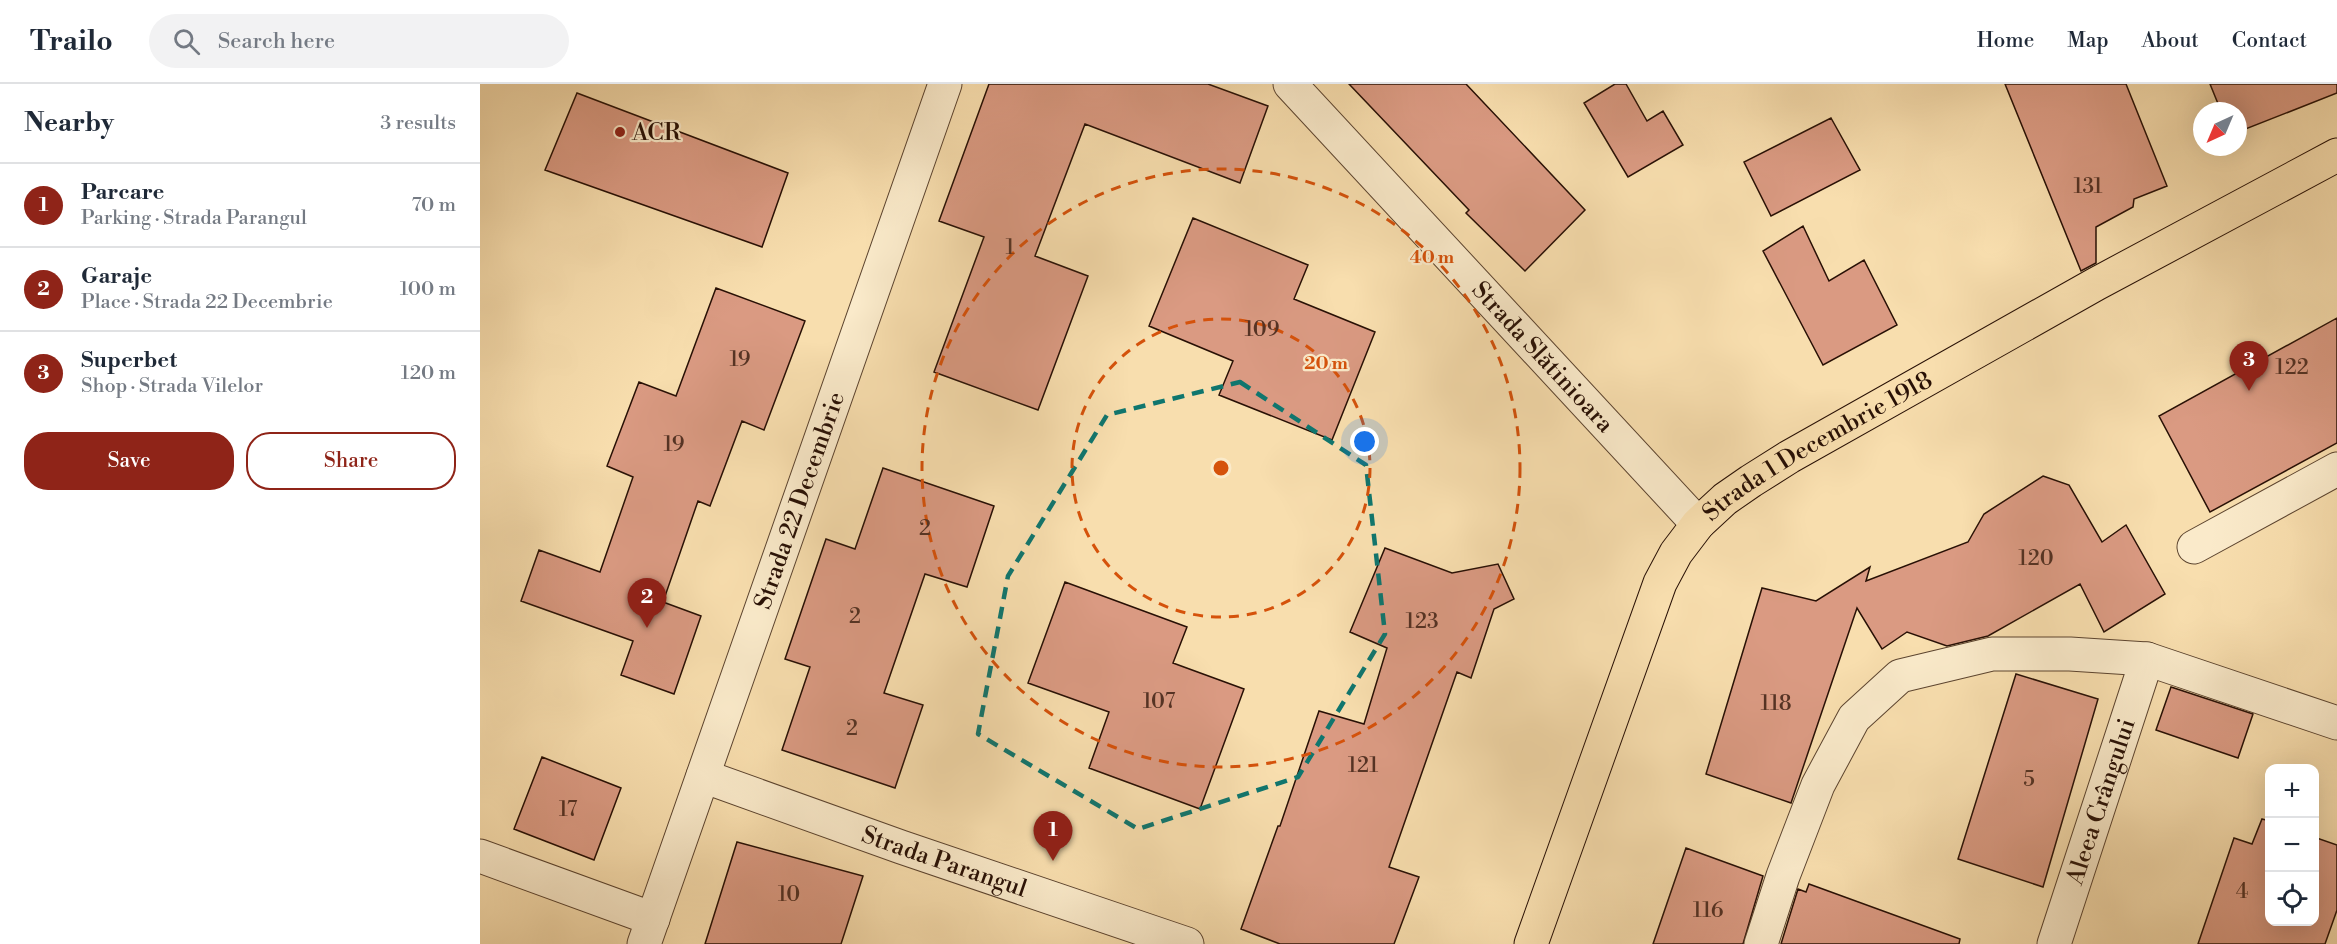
<!DOCTYPE html>
<html lang="en">
<head>
<meta charset="utf-8">
<style>
	:root { --surface:#fff; --page:#f2f2f3; --text:#1f2937; --muted:#747a83; --line:#e0e1e3; --accent:#8f2418 }
	body { margin:0; font-family:"Libre Bodoni",serif; background:var(--page); color:var(--text) }
	.controls { position:absolute; right:18px; bottom:18px; display:grid; overflow:hidden; border-radius:12px; box-shadow:0 6px 24px #0002 }
	.controls button { width:54px; height:54px; display:grid; place-items:center; padding:0; border:0; border-bottom:2px solid var(--line); background:var(--surface); color:var(--text); font:30px sans-serif }
	.compass { position:absolute; left:1713px; top:18px; width:54px; height:54px; border-radius:50%; background:var(--surface); box-shadow:0 6px 24px #0002; rotate:224deg }
	.you { position:absolute; left:885px; top:358px; width:21px; height:21px; margin:-15px; border:4px solid #fff; border-radius:50%; background:#1a73e8; box-shadow:0 0 0 9px #1a73e833 }
	.badge { display:grid; place-items:center; width:39px; height:39px; border-radius:50%; background:var(--accent); color:#fff; font-size:20px; font-weight:700 }
	.pin { position:absolute; translate:-50% -50px; filter:drop-shadow(0 2px 3px #0008) }
	.pin::after { content:''; position:absolute; top:32px; width:21px; height:18px; background:inherit; clip-path:polygon(0 0,100% 0,50% 100%) }
	.list { margin:0; padding:0; list-style:none }
	h2 { display:flex; justify-content:space-between; align-items:center; height:78px; margin:0; padding:0 24px; font-size:26px }
	h2 small { font-size:20px; font-weight:400; color:var(--muted) }
	.list li { display:grid; grid-template-columns:39px 1fr auto; gap:18px; align-items:center; box-sizing:border-box; height:84px; padding:0 24px; border-top:2px solid var(--line) }
	.list b { display:block; font-size:22px; white-space:nowrap }
	.list p { margin:0; font-size:20px; white-space:nowrap; color:var(--muted) }
	.list em { font-size:20px; font-style:normal; color:var(--muted) }
	.actions { display:flex; gap:12px; padding:18px 24px }
	.actions a { flex:1; padding:14px 0; border:2px solid var(--accent); border-radius:24px; text-align:center; font-size:21px; color:var(--accent) }
	.actions .main { background:var(--accent); color:#fff }
	.icon { flex:none; width:33px; height:33px; fill:none; stroke:currentColor; stroke-width:2; stroke-linecap:round; stroke-linejoin:round }
	.map { position:relative; flex:none; width:1857px; height:860px; overflow:hidden }
	header { display:flex; align-items:center; gap:36px; box-sizing:border-box; height:84px; padding:0 30px; background:var(--surface); border-bottom:2px solid var(--line) }
	header strong { font-size:28px }
	nav { display:flex; gap:33px; margin-inline-start:auto; font-size:21px }
	.search { width:420px; height:54px; background:var(--page); display:flex; align-items:center; gap:15px; box-sizing:border-box; padding:0 21px; border-radius:33px; color:var(--muted); font-size:22px }
	main { display:flex }
	aside { flex:1; background:var(--surface) }
	.map>svg:first-child { display:block }
	.building { fill:#da9a82; stroke:#281005; stroke-width:1.5 }
	.lines { fill:none; stroke-linecap:round; stroke-linejoin:round }
	.minor-casing { stroke:#5c442f; stroke-width:35 }
	.major-casing { stroke:#281005; stroke-width:35 }
	.minor { stroke:#faeaca; stroke-width:33 }
	.major { stroke:#f8deae; stroke-width:33 }
	.marked { fill:none; stroke:#0f766e; stroke-width:4.5; stroke-dasharray:12 8; stroke-linejoin:round }
	.ring { fill:none; stroke:#d5520b; stroke-width:3; stroke-dasharray:10 8 }
	.poi-dot { fill:#8f2418; stroke:#faeaca; stroke-width:2 }
	.labels { text-anchor:middle; stroke-width:4.5; stroke-linejoin:round; paint-order:stroke }
	.number-label { font-size:21px; fill:#543224 }
	.poi-label { font-size:24px; fill:#281005; stroke:#faeaca; text-anchor:start }
	.street-label { font-size:24px; fill:#281005; stroke:#faeaca }
	.centre { fill:#d5520b; stroke:#faeaca; stroke-width:3 }
	.ring-label { font-size:18px; text-anchor:middle; font-weight:bold; fill:#d5520b; stroke:#faeaca; stroke-width:4.5; stroke-linejoin:round; paint-order:stroke }
</style>
</head>
<body>
<header>
<strong>Trailo</strong>
<div class="search"><svg class="icon" aria-label="search" viewBox="0 0 24 24"><circle cx="10" cy="10" r="6"/><path d="M15 15l6 6"/></svg>Search here</div>
<nav><a>Home</a><a>Map</a><a>About</a><a>Contact</a></nav>
</header>
<main>
<aside>
<h2>Nearby<small>3 results</small></h2>
<ul class="list">
<li><span class="badge">1</span><div><b>Parcare</b><p>Parking · Strada Parangul</p></div><em>70 m</em></li>
<li><span class="badge">2</span><div><b>Garaje</b><p>Place · Strada 22 Decembrie</p></div><em>100 m</em></li>
<li><span class="badge">3</span><div><b>Superbet</b><p>Shop · Strada Vilelor</p></div><em>120 m</em></li>
</ul>
<div class="actions"><a class="main">Save</a><a>Share</a></div>
</aside>
<div class="map">
<svg width="1857" height="860" viewBox="0 0 1857 860">
	<rect width="100%" height="100%" fill="#f8deae"/>
	<filter id="stains"><feTurbulence type="fractalNoise" baseFrequency=".00333" numOctaves="4"/><feColorMatrix values="0 0 0 0 .2 0 0 0 0 .09 0 0 0 0 .02 0 0 0 .5 -.17"/></filter>
	<radialGradient id="worn" r=".72"><stop offset=".6" stop-color="#630" stop-opacity="0"/><stop offset="1" stop-color="#630" stop-opacity=".3"/></radialGradient>
	<path class="building" d="M 509,0 L 728,0 L 788,22 L 760,99 L 605,40 L 555,172 L 608,192 L 558,326 L 454,288 L 504,153 L 459,137 Z
		M 869,0 L 986,0 L 1105,126 L 1045,187 L 986,129 L 989,126 Z
		M 1135,0 L 1146,0 L 1167,37 L 1183,27 L 1203,61 L 1148,93 L 1104,19 Z
		M 1525,0 L 1646,0 L 1687,102 L 1654,115 L 1653,123 L 1616,143 L 1616,179 L 1601,187 Z
		M 1730,0 L 1857,0 L 1857,9 L 1758,48 L 1758,27 L 1741,27 Z
		M 97,9 L 308,89 L 282,163 L 65,86 Z
		M 1351,34 L 1380,86 L 1291,132 L 1264,78 Z
		M 713,134 L 828,181 L 814,215 L 895,248 L 852,356 L 739,311 L 753,277 L 669,242 Z
		M 1323,142 L 1349,197 L 1384,176 L 1417,241 L 1343,281 L 1283,167 Z
		M 236,204 L 325,237 L 284,346 L 262,337 L 230,422 L 218,417 L 183,518 L 221,532 L 194,610 L 141,591 L 153,557 L 41,517 L 59,466 L 120,488 L 153,393 L 127,382 L 159,298 L 196,312 Z
		M 1857,234 L 1857,359 L 1730,428 L 1679,332 Z
		M 403,384 L 514,422 L 487,503 L 445,490 L 404,609 L 443,621 L 415,704 L 302,666 L 330,583 L 305,575 L 346,455 L 375,465 Z
		M 1563,392 L 1589,401 L 1622,458 L 1646,441 L 1685,510 L 1624,548 L 1600,500 L 1508,552 L 1467,562 L 1427,548 L 1402,565 L 1377,524 L 1311,719 L 1226,690 L 1282,504 L 1336,517 L 1390,483 L 1386,497 L 1488,458 L 1504,430 Z
		M 905,464 L 972,489 L 1018,480 L 1034,515 L 1014,525 L 991,594 L 977,588 L 909,783 L 939,793 L 914,860 L 800,860 L 761,845 L 798,742 L 800,742 L 839,627 L 884,640 L 907,564 L 870,548 Z
		M 585,498 L 707,543 L 693,579 L 764,605 L 720,725 L 609,684 L 629,628 L 548,599 Z
		M 1536,590 L 1618,615 L 1563,803 L 1478,775 Z
		M 1691,603 L 1773,630 L 1758,674 L 1676,646 Z
		M 62,673 L 141,704 L 114,776 L 34,745 Z
		M 1782,735 L 1790,737 L 1790,837 L 1834,837 L 1834,753 L 1857,761 L 1857,826 L 1845,860 L 1718,860 L 1754,754 L 1772,760 Z
		M 257,758 L 383,792 L 361,860 L 225,860 Z
		M 1206,764 L 1283,792 L 1263,860 L 1173,860 Z
		M 1329,800 L 1480,855 L 1479,860 L 1301,860 L 1318,805 L 1326,808 Z"/>
	<g class="lines">
		<defs>
			<g id="minor">
				<path id="s1" d="M 810,0 L 1218,440"/>
				<path d="M 1714,463 L 1857,385"/>
				<path id="s2" d="M 223,692 L 421,763 L 707,860"/>
				<path d="M 0,772 L 173,835"/>
				<path id="s3" d="M 164,860 L 465,0"/>
				<path d="M 1281,860 L 1303,792 L 1338,701 L 1374,634 L 1420,592 L 1512,570 L 1590,570 L 1667,575 L 1857,639"/>
				<path id="s4" d="M 1574,860 L 1667,575"/>
			</g>
			<g id="major">
				<path id="s5" d="M 1051,860 L 1180,499 L 1196,469 L 1218,440 L 1245,415 L 1271,397 L 1309,373 L 1616,200 L 1857,71"/>
			</g>
		</defs>
		<use href="#minor" class="minor-casing"/>
		<use href="#major" class="major-casing"/>
		<use href="#minor" class="minor"/>
		<use href="#major" class="major"/>
	</g>
	<path class="marked" d="M 760,298 L 886,381 L 905,550 L 818,693 L 658,745 L 498,650 L 528,492 L 627,331 Z"/>
	<g class="ring">
		<circle cx="741" cy="384" r="149"/>
		<circle cx="741" cy="384" r="299"/>
	</g>
	<circle class="poi-dot" cx="140" cy="48" r="6"/>
	<g class="labels">
		<g class="number-label">
			<text x="1608" y="109">131</text>
			<text x="530" y="170">1</text>
			<text x="782" y="252">109</text>
			<text x="260" y="282">19</text>
			<text x="1812" y="290">122</text>
			<text x="194" y="367">19</text>
			<text x="445" y="451">2</text>
			<text x="1556" y="481">120</text>
			<text x="375" y="539">2</text>
			<text x="942" y="544">123</text>
			<text x="679" y="624">107</text>
			<text x="1296" y="626">118</text>
			<text x="372" y="651">2</text>
			<text x="883" y="688">121</text>
			<text x="1549" y="702">5</text>
			<text x="88" y="732">17</text>
			<text x="1762" y="814">4</text>
			<text x="309" y="817">10</text>
			<text x="1228" y="833">116</text>
		</g>
		<g class="poi-label">
			<text x="152" y="56">ACR</text>
		</g>
		<g class="street-label">
			<text dy="8" stroke="none"><textPath href="#s1" startOffset="372">Strada Slătinioara</textPath></text>
			<text dy="8" stroke="none"><textPath href="#s5" startOffset="597">Strada 1 Decembrie 1918</textPath></text>
			<text dy="8" stroke="none"><textPath href="#s3" startOffset="470">Strada 22 Decembrie</textPath></text>
			<text dy="8" stroke="none"><textPath href="#s4" startOffset="150">Aleea Crângului</textPath></text>
			<text dy="8" stroke="none"><textPath href="#s2" startOffset="256">Strada Parangul</textPath></text>
		</g>
	</g>
	<circle cx="741" cy="384" r="9" class="centre"/>
	<g class="ring-label">
		<text x="952" y="179">40 m</text>
		<text x="846" y="285">20 m</text>
	</g>
	<rect width="100%" height="100%" filter="url(#stains)"/>
	<rect width="100%" height="100%" fill="url(#worn)"/>
</svg>
<div class="controls">
<button>+</button>
<button>−</button>
<button><svg class="icon" aria-label="locate" viewBox="0 0 24 24"><circle cx="12" cy="12" r="6"/><path d="M12 2v4M12 18v4M2 12h4M18 12h4"/></svg></button>
</div>
<svg class="compass" viewBox="-18 -18 36 36"><path d="M0-13l5 13h-10z" fill="#e53935"/><path d="M0 13l5-13h-10z" fill="#747a83"/></svg>
<div class="you"></div>
<div class="pin badge" style="left:573px;top:777px">1</div>
<div class="pin badge" style="left:167px;top:544px">2</div>
<div class="pin badge" style="left:1769px;top:307px">3</div>
</div>
</main>
</body>
</html>
